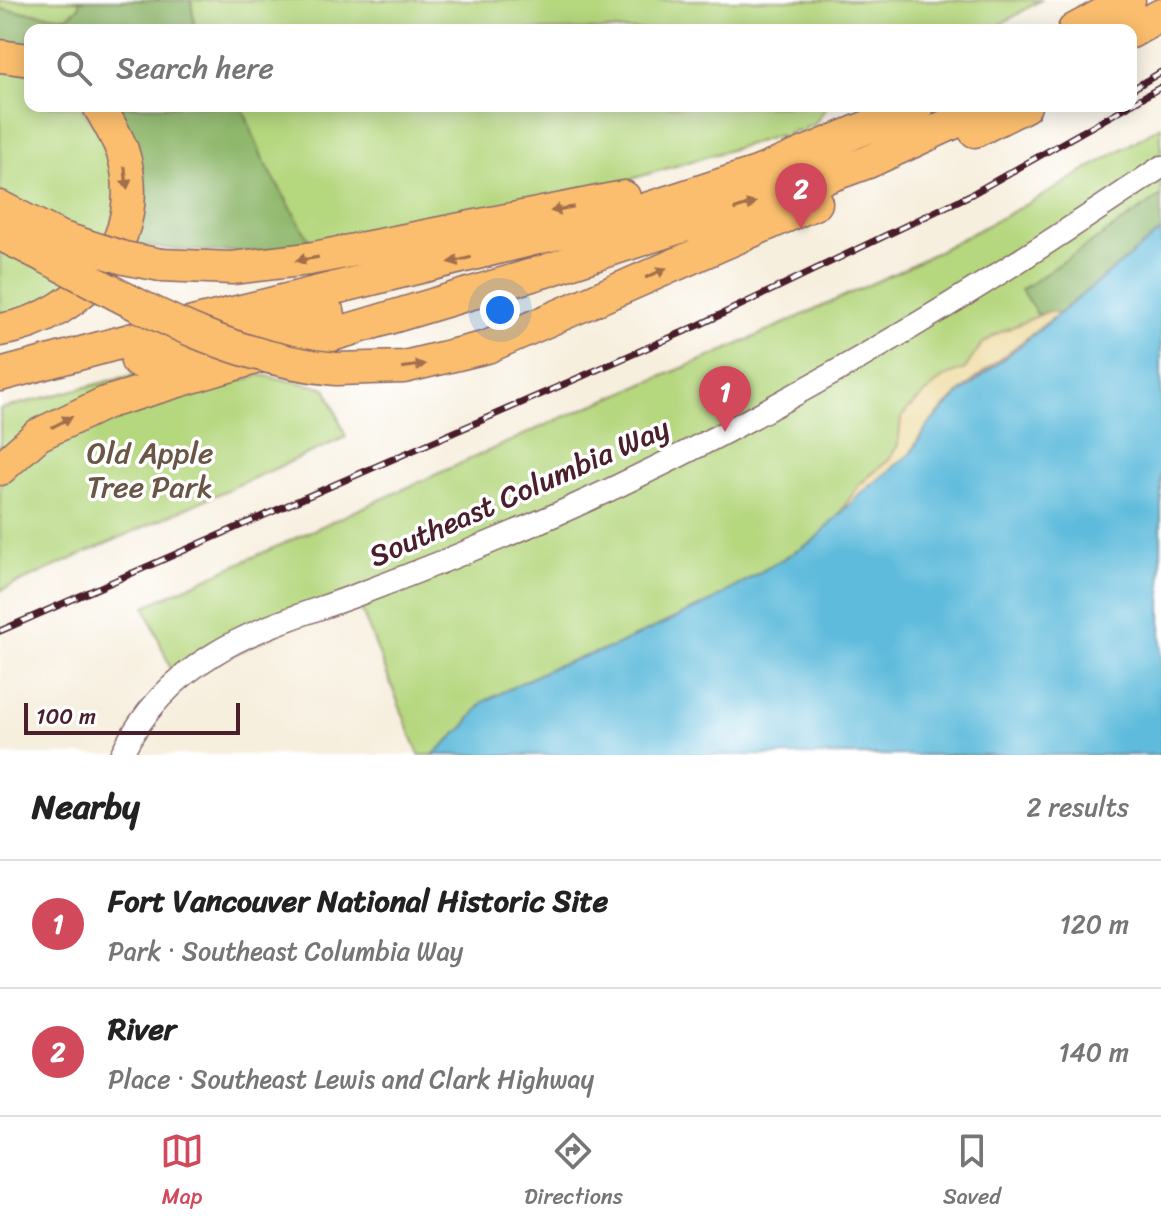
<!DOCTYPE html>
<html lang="en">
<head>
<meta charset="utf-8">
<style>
	:root { --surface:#fff; --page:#f6f6f6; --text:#222; --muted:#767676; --line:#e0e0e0; --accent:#d1495b }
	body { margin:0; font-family:Sriracha,sans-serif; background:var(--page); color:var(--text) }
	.scale { position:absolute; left:24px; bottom:20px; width:216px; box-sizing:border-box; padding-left:8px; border:4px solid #4a1f2b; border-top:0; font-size:22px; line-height:28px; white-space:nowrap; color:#4a1f2b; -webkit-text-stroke:6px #fff; paint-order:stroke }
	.you { position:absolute; left:500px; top:310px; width:28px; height:28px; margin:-20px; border:6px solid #fff; border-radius:50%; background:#1a73e8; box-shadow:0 0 0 12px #1a73e833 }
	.badge { display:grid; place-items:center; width:52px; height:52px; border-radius:50%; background:var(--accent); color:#fff; font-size:26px; font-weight:700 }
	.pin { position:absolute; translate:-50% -66px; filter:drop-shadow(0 2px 4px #0008) }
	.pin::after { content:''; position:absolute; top:42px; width:28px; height:24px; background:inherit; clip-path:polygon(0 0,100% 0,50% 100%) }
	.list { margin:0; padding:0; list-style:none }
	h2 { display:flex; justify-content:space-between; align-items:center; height:104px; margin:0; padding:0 32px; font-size:34px }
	h2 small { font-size:26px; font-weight:400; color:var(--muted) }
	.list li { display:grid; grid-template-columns:52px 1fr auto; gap:24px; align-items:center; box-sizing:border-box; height:128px; padding:0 32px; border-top:2px solid var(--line) }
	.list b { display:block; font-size:30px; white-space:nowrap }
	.list p { margin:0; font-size:26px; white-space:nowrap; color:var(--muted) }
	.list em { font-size:26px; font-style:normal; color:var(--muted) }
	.icon { flex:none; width:44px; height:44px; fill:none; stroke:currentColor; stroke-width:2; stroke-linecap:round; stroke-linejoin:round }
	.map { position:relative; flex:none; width:1161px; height:755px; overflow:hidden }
	.search { position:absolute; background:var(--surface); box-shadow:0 4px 20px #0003; left:24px; right:24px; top:24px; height:88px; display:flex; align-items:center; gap:20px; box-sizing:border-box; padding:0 28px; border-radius:16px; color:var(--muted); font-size:30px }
	.sheet { height:360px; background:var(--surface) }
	nav { display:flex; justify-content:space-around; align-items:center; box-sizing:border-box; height:112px; border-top:2px solid var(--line); background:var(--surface); font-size:22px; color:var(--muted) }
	nav a { display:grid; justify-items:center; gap:4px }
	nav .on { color:var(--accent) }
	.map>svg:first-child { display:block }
	.green { fill:#b5d77e; stroke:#807b54; stroke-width:2 }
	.forest { fill:#90b86d; stroke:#6d6c4c; stroke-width:2 }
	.sand { fill:#eeda9e; stroke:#9c7c64; stroke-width:2 }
	.water { fill:#5ebbdc; stroke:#546d84; stroke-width:2 }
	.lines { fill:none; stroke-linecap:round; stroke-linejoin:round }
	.minor-casing { stroke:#87686a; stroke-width:25 }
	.highway-casing { stroke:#87686a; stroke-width:35 }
	.minor { stroke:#fff; stroke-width:22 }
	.highway { stroke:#fbbe6e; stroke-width:32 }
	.rail-casing { stroke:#4a1f2b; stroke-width:7 }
	.rail { stroke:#fff; stroke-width:4; stroke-dasharray:12; stroke-linecap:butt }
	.highway-bridge-casing { stroke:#87686a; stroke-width:35; stroke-linecap:butt }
	.highway-bridge { stroke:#fbbe6e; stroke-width:32 }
	.oneway { fill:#a26e4c }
	.labels { text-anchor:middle; stroke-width:7; stroke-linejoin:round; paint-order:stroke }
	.park-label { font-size:30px; fill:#6a5644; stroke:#fff }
	.street-label { font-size:30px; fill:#4a1f2b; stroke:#fff }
</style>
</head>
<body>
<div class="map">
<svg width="1161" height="755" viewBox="0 0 1161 755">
	<rect width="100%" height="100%" fill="#fff"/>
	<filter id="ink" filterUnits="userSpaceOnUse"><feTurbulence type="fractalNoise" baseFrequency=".0125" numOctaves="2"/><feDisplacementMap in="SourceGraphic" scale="16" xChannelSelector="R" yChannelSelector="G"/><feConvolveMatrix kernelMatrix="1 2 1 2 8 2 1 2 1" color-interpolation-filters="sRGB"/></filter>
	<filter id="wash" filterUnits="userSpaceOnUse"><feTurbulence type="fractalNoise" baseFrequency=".006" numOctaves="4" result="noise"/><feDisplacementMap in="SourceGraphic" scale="32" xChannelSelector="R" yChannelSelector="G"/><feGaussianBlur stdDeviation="1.8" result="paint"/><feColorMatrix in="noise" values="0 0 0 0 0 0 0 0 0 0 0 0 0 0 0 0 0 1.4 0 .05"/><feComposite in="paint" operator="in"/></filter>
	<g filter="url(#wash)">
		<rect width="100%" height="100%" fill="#f7efde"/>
		<path class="green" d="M 0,0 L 1041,0 L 991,30 L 30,30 L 0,27 Z
			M 0,69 L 30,73 L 30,106 L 79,106 C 98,126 119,158 118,187 C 117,230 90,278 53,300 C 38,308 16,311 0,316 Z
			M 133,106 L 827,106 L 814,125 L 804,128 L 815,158 L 797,130 L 788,133 L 795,145 L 787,150 L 780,135 L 584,193 L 312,245 Z
			M 1161,126 L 1161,231 L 1044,325 L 916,440 L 813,541 L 710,602 L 613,647 L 553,667 L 483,702 L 464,727 L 433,755 L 419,755 L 356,596 L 176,682 L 145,606 L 559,419 L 726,350 L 906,268 L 1046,194 Z
			M 211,355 L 0,457 L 0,409 Z
			M 260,375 L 326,388 L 346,437 L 0,591 L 0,485 C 50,420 145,405 219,381 L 224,386 Z"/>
		<path class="forest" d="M 79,0 L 191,0 L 195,30 L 30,30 L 30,49 L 0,41 L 0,9 L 67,17 L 79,7 Z
			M 111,106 L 242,106 L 263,159 L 312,245 C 247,256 189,252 125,244 Z
			M 1161,196 L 1161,231 L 1059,313 L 1037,314 L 1021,290 Z"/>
		<path class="sand" d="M 1049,311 L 1059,313 C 1017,347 931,405 911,453 L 839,514 L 859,485 L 889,459 L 898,445 L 901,419 L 907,410 L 944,377 L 965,369 L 981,345 L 996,334 Z"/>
		<path class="water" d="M 1161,231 L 1161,755 L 433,755 L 464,727 L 483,702 L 553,667 L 613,647 L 710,602 L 813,541 L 857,497 L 911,453 L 928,425 L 955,398 Z"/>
	</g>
	<g filter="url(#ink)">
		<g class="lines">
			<defs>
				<path id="minor" d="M 121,755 C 142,713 174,678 214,654 C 257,627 308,613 354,596 C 423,570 490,543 557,514 C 769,419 969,298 1161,167"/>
				<path id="highway" d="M 1074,30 L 1129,0
					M 1131,32 L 1161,15
					M 0,56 L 30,60
					M 975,131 L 1025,106
					M 0,207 L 59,237
					M 0,234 L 46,257
					M 161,265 L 232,268 L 309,259 L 624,197
					M 0,330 C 84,317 151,238 122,150 C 116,135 107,120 99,106
					M 137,361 L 329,315
					M 336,369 L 404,367 L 487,347 L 816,203
					M 0,375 L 197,322 L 619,218 L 757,173 L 918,106
					M 0,469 L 38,435 L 105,403 L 542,272 L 769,198 L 868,162 L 990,106"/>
			</defs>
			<use href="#minor" class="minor-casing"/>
			<use href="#highway" class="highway-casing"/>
			<use href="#minor" class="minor"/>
			<use href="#highway" class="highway"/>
			<defs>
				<path id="rail" d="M 1131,90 L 1161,72
					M 1131,104 L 1161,87
					M 0,631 L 697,326 L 972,194 L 1128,106"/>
			</defs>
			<use href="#rail" class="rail-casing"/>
			<use href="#rail" class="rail"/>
			<defs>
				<path id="highway-bridge" d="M 59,237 L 124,258 L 161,265
					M 46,257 C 140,306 228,359 336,369"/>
			</defs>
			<use href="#highway-bridge" class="highway-bridge-casing"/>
			<use href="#highway-bridge" class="highway-bridge"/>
		</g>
		<defs><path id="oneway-solid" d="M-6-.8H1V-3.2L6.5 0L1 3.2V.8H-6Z" transform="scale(2)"/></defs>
		<g class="oneway">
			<use href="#oneway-solid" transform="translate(126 178) rotate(84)"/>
			<use href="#oneway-solid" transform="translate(745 206) rotate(-18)"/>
			<use href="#oneway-solid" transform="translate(562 209) rotate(169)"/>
			<use href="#oneway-solid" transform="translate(307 259) rotate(171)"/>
			<use href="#oneway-solid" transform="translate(460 260) rotate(167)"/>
			<use href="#oneway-solid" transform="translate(656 273) rotate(-25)"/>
			<use href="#oneway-solid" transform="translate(414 366) rotate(-8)"/>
			<use href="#oneway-solid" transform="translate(62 422) rotate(-28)"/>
		</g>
	</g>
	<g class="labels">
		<g class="park-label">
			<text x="150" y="463">Old Apple<tspan x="150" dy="34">Tree Park</tspan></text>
		</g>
		<g class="street-label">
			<text transform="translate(519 492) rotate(-24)" y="10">Southeast Columbia Way</text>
		</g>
	</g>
</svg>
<div class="scale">100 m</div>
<div class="you"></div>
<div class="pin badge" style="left:725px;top:432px">1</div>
<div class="pin badge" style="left:801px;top:229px">2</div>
<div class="search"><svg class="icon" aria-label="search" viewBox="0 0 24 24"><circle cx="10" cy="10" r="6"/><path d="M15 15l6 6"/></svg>Search here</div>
</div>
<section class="sheet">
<h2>Nearby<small>2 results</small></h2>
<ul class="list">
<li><span class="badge">1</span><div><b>Fort Vancouver National Historic Site</b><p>Park · Southeast Columbia Way</p></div><em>120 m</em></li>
<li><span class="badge">2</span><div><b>River</b><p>Place · Southeast Lewis and Clark Highway</p></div><em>140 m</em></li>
</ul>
</section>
<nav>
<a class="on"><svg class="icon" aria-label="map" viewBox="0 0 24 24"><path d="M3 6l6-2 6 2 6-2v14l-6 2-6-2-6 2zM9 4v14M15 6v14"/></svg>Map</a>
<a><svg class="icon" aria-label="directions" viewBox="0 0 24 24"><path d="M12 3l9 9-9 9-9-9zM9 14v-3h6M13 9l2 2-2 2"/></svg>Directions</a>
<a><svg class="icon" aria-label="saved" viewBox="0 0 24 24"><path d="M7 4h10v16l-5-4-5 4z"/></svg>Saved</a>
</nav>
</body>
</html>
